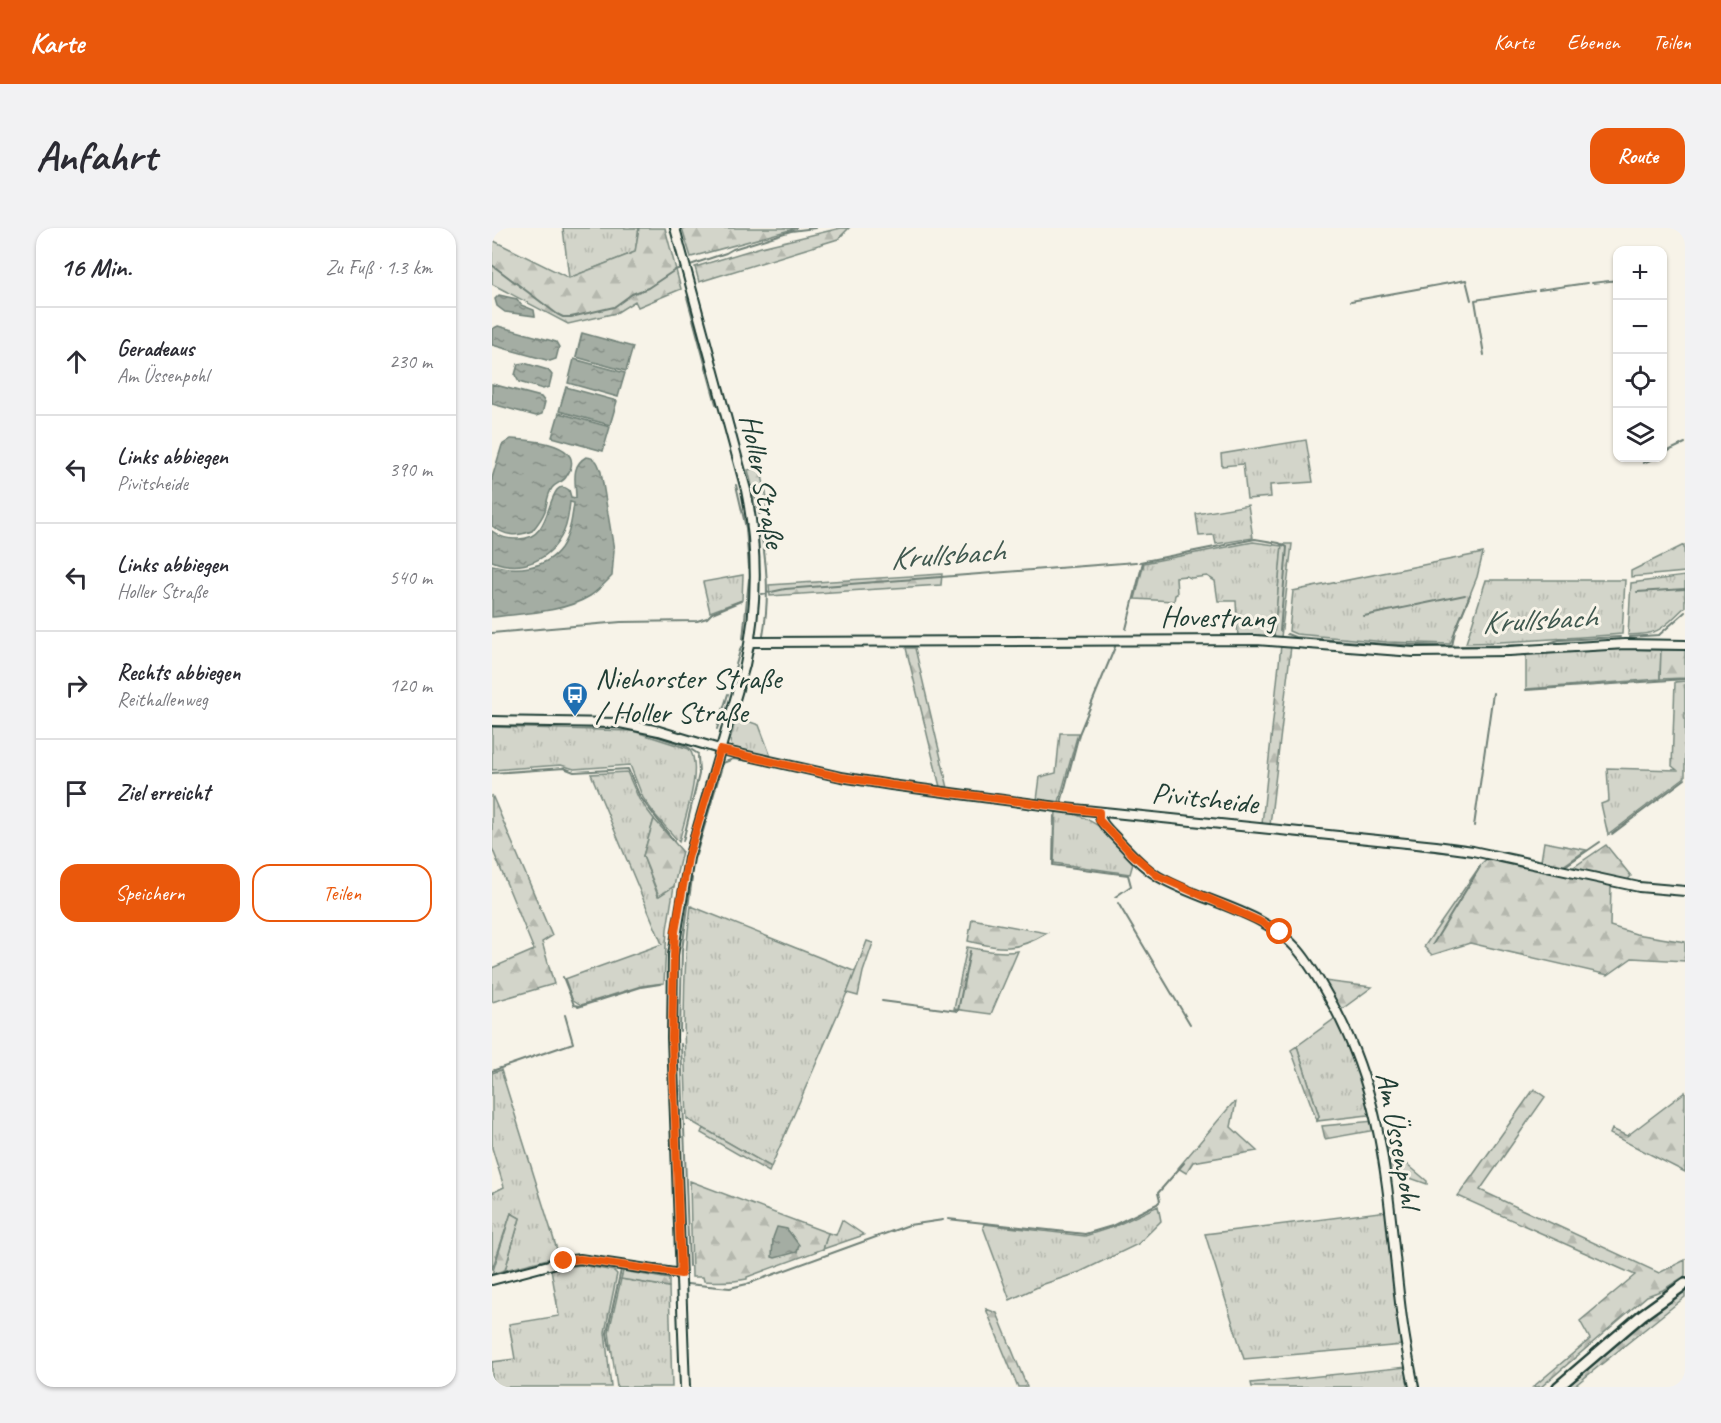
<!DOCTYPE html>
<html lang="de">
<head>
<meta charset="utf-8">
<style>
	:root { --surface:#fff; --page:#f2f2f3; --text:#2b2b33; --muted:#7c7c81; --line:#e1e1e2; --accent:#ea580c }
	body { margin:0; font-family:Caveat,sans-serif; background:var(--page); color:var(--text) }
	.controls { position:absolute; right:18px; top:18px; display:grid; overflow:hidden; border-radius:12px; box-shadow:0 2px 4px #0004 }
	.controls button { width:54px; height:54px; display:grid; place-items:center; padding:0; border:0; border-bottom:2px solid var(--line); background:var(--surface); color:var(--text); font:30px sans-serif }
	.stop { position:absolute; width:18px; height:18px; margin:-14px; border:4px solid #ea580c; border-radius:50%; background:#fff }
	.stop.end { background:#ea580c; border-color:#fff; box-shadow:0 2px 6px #0008 }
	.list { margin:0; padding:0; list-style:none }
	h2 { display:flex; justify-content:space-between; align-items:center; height:78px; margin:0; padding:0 24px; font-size:26px }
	h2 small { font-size:20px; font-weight:400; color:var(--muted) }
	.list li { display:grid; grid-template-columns:39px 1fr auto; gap:18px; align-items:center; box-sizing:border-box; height:108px; padding:0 24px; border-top:2px solid var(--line) }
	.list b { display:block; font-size:22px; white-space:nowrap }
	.list p { margin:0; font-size:20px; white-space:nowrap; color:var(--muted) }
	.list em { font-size:20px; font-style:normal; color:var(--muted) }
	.actions { display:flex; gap:12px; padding:18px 24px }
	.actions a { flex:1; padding:14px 0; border:2px solid var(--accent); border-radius:18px; text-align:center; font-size:21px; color:var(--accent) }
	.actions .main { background:var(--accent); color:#fff }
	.icon { flex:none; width:33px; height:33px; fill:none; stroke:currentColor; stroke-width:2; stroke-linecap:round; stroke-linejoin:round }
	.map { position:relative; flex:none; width:1193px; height:1159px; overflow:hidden; border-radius:18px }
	header { display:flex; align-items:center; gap:36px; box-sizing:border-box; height:84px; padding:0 30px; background:var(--accent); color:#fff }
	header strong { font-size:28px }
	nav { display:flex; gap:33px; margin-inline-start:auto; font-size:21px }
	.intro { display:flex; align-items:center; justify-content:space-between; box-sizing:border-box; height:144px; padding:0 36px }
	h1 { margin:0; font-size:42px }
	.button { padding:15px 27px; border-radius:18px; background:var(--accent); color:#fff; font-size:21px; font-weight:700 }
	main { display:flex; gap:36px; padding:0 36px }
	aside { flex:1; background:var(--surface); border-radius:18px; box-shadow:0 2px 4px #0004 }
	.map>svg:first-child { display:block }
	.grass { fill:url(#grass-tufts); stroke:#79897f; stroke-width:1.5 }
	.forest { fill:url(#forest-firs); stroke:#79897f; stroke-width:1.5 }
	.water { fill:url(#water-ripples); stroke:#6f8077; stroke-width:1.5 }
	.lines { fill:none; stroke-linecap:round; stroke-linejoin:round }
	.stream { stroke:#6f8077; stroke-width:2 }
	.minor-casing { stroke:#1f3d34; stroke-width:12 }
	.major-casing { stroke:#1f3d34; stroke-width:14 }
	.minor { stroke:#f7f3e8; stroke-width:8 }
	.major { stroke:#f7f3e8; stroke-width:9 }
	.route { stroke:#ea580c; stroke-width:8 }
	.labels { text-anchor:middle; stroke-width:6; stroke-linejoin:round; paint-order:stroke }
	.street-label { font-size:30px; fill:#1f3d34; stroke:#f7f3e8 }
	.poi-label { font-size:30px; fill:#1f3d34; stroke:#f7f3e8; text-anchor:start }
	.water-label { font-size:32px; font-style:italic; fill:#405950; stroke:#f7f3e8 }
</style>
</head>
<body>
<header>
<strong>Karte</strong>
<nav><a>Karte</a><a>Ebenen</a><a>Teilen</a></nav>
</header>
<div class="intro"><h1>Anfahrt</h1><a class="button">Route</a></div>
<main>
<aside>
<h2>16 Min.<small>Zu Fuß · 1.3 km</small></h2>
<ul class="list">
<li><svg class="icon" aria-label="ahead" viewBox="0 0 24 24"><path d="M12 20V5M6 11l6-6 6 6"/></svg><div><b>Geradeaus</b><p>Am Üssenpohl</p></div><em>230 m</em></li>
<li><svg class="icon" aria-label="left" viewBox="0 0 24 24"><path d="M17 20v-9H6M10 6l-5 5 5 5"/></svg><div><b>Links abbiegen</b><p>Pivitsheide</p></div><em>390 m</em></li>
<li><svg class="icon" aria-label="left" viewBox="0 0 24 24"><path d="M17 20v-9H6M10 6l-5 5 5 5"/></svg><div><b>Links abbiegen</b><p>Holler Straße</p></div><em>540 m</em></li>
<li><svg class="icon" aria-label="right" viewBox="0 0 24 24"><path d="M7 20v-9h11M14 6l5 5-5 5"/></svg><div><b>Rechts abbiegen</b><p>Reithallenweg</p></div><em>120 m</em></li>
<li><svg class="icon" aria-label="arrive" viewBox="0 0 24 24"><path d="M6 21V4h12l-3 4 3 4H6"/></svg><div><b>Ziel erreicht</b></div></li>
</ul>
<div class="actions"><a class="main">Speichern</a><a>Teilen</a></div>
</aside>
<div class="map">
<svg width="1193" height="1159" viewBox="0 0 1193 1159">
	<defs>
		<pattern id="grass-tufts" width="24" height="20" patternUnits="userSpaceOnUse" patternTransform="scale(1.5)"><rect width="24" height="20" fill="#d3d5ca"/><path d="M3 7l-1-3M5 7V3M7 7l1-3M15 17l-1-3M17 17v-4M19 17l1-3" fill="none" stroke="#b5b8ae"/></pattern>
		<pattern id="forest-firs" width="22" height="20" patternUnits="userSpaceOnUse" patternTransform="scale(1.5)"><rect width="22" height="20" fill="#d3d5ca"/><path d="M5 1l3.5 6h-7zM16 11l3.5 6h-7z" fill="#b5b8ae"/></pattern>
		<pattern id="water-ripples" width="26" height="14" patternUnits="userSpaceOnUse" patternTransform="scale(1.5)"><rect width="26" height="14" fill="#a4ada3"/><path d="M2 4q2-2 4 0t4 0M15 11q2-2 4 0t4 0" fill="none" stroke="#858e86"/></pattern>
	</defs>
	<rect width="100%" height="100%" fill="#f7f3e8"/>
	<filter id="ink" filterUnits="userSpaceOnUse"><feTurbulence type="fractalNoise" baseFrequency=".0167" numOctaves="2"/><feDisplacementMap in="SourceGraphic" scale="12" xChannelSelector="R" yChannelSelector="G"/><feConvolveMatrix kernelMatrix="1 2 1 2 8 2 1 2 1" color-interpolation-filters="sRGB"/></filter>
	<g filter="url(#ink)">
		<path class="grass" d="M 71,0 L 147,0 L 143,24 L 77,50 Z
			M 814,212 L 821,254 L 778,257 L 779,269 L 755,271 L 751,236 L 730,238 L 729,226 Z
			M 756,277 L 761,310 L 724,316 L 722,307 L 707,308 L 704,286 Z
			M 761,314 L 790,318 L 782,409 L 746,409 L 744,373 L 726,373 L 723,353 L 715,348 L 699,350 L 694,348 L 684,349 L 685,366 L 683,367 L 682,373 L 643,371 L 652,335 Z
			M 1192,317 L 1193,344 L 1139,349 L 1139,343 Z
			M 991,325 L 985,349 L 958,416 L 895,414 L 804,406 L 797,403 L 801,363 Z
			M 251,347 L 250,372 L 218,384 L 211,354 Z
			M 1193,348 L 1193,379 C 1169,401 1170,406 1136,407 L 1139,355 Z
			M 994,352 L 1133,352 L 1130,406 C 1078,410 1026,414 974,415 Z
			M 1133,421 L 1169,422 L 1168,451 L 1034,461 L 1034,426 Z
			M 1193,453 L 1193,549 L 1116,607 L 1109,576 L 1117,573 L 1115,540 L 1185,542 L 1180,538 L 1183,454 Z
			M 244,489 L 267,497 L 279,529 L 240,519 L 238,512 Z
			M 0,499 L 141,503 L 197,521 C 212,538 192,592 187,614 L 164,588 L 151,570 L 138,537 L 82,541 L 69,537 L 0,542 Z
			M 568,505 L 586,505 L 567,574 L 545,572 L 548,549 L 564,545 Z
			M 135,544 L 147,571 L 162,591 L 151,628 L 166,668 L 182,658 L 175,701 L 172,755 L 149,758 L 89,777 L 80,771 L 73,751 L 170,716 L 99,546 Z
			M 564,582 C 604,588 615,605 642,632 L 638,646 L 562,635 Z
			M 199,678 L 364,744 L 279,939 L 195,891 C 192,820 189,749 199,678 Z
			M 845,789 L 863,827 L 879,884 L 876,887 L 825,893 L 827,888 L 805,818 Z
			M 9,842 L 67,1028 L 13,1042 L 28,990 L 19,985 L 0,1042 L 0,965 L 12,959 L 0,920 L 0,845 Z
			M 666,978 L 669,993 L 646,1016 L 588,1044 L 552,1056 L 518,1072 L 491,999 L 492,996 L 593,1008 L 621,999 Z
			M 895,983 L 911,1117 L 752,1131 L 713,1006 Z
			M 350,992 L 372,1007 L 331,1021 L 336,1005 L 344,1007 Z
			M 89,1037 L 122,1043 L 125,1046 L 113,1104 L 119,1159 L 0,1159 L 0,1134 L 23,1131 L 17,1096 L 67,1088 L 59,1041 Z
			M 129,1051 L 177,1059 L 180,1159 L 125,1159 L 117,1104 Z
			M 915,1139 L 918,1159 L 760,1159 L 759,1155 Z"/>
		<path class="forest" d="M 147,0 L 173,0 L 189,61 L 146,79 L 143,73 L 124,85 L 76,96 L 0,56 L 0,12 L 77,50 L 143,24 Z
			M 190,0 L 305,0 L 199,29 Z
			M 349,0 L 357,0 L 346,11 L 207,54 L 203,39 L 269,19 Z
			M 268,239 L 278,283 L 267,286 L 256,242 Z
			M 790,316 L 800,316 L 789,409 L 782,409 Z
			M 450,346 L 449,357 L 278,368 L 277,357 Z
			M 789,417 L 799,418 L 778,597 L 770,596 Z
			M 414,420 L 423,420 L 456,560 L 448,559 Z
			M 1169,422 L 1193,422 L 1193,450 L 1168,451 Z
			M 0,567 L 60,708 L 50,714 L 62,756 L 0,774 L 0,740 L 42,722 L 0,620 Z
			M 162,591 L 190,623 L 182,658 L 167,668 L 151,628 Z
			M 1052,614 L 1094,622 L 1071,638 L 1049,633 Z
			M 1114,617 L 1139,648 L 1134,654 L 1079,641 Z
			M 997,629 L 1119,657 L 1118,698 L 1144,706 L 1193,714 L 1193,733 L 1140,730 L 1116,747 L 978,715 L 940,727 L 932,719 L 990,635 Z
			M 480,691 L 555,705 C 523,724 511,721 476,713 Z
			M 375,713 L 381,715 L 371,744 L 366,768 L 355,765 Z
			M 475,719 C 492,722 509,726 526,723 L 499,786 L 462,781 Z
			M 832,753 L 880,759 L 850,781 L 845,780 Z
			M 805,818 L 827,888 L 825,893 L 799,822 Z
			M 1042,861 L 1053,869 L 988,962 L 1167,1045 L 1193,1032 L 1193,1048 L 1171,1062 L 1155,1068 L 1049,1159 L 1041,1159 L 1098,1111 L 1088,1093 L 1143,1047 L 966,968 Z
			M 1193,864 L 1193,944 L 1118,906 L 1120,901 L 1135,908 Z
			M 744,874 L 739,899 L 765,923 L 701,934 L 694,945 L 686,940 L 740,876 Z
			M 882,893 L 884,902 L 833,911 L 830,898 Z
			M 211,900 L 279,939 L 277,944 L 209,905 Z
			M 895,919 L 935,953 L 935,956 L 898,943 Z
			M 198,953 L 336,1005 L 331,1021 L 255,1049 L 255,1051 C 241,1054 227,1054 212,1053 L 211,1049 L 200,1049 Z
			M 19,985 L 28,990 L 13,1042 L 0,1046 Z
			M 131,1043 L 177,1051 L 177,1059 L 129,1051 Z
			M 1193,1063 L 1193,1069 L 1081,1159 L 1075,1159 L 1177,1073 Z
			M 494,1081 L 505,1085 L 535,1159 L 526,1159 Z"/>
		<path class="water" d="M 7,67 L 25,71 L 29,77 L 42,82 L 43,88 L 13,84 L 5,78 L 3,71 Z
			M 6,98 L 64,114 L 67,119 L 64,131 L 58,133 L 0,117 L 0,101 Z
			M 90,105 L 141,119 L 134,143 L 84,129 Z
			M 82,131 L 133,145 L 126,169 L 76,155 Z
			M 32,135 L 56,142 L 60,147 L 57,159 L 51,161 L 27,154 L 23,147 L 26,136 Z
			M 0,156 L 49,169 L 53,174 L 50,186 L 44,188 L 0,176 Z
			M 74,159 L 125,173 L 118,197 L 67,183 Z
			M 67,185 L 118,199 L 111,223 L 60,209 Z
			M 19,211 C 38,212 98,215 74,249 C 71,254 64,255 60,260 C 55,267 55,276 53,283 C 50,291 45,297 40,303 C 24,309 13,308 0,298 L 0,250 L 10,217 Z
			M 94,229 C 105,230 106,235 109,244 L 122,322 L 120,348 C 113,355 106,363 98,368 C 70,385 32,385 0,389 L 0,337 C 23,343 53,342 69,320 C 78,307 80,290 82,275 L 78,274 C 77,284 76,294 72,303 C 59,332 30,345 0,333 L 0,303 C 9,310 16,311 27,311 C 56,311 54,276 65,262 C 69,257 73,259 77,262 L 79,269 L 84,270 C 84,255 78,238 94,229 Z
			M 285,999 L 295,1001 L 307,1017 L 305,1024 L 283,1030 L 280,1029 L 281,1010 Z"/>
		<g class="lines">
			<path class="stream" d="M 0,37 L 65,86 L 71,89 L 79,89 L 122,79 L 140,66 L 156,60 L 183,42 L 234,25 L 241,21 L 299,3 L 323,0
				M 1100,55 L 1126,52
				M 1047,62 L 1095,55
				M 195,69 L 224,176
				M 859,73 L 974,52 L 979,72
				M 992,127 L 983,72 L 1042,63
				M 1170,226 L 1193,215
				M 1151,235 L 1163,230
				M 244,257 L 254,300 L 257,340
				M 267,294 C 275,334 278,367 271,408
				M 648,334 L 763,311 L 787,315 L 795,319 L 788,403
				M 1145,364 L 1193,361
				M 270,366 L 293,361 L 644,334
				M 872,388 L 973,367
				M 634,401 L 651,334
				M 0,405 L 129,394 L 205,393 L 215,390 L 220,385 L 249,373
				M 795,406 L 803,409 L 894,416 L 961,418
				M 1137,409 L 1167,407 L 1193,384
				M 251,411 L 257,351
				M 426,418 L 612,417
				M 960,418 L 963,403 L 978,367
				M 969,418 L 1050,417 L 1067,412 L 1128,409
				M 238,458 L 249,419
				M 1034,462 L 1193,451
				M 0,498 L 80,499
				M 87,499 L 142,501 L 194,518 L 206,526
				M 225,501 L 236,466
				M 0,545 L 72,540 L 82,544 L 136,541 L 148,569 L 182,613
				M 569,575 L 587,506 L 623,419
				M 562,588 L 561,637 L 636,647 L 639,658 L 623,669
				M 982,598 L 1001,465
				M 1120,606 L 1193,551
				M 801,607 L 980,627
				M 191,613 L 207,546 L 206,528
				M 204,627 L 231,535 L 241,531 L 257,533
				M 1073,638 L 1108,614
				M 626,675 L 698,796
				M 941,716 L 988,639
				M 71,749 L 82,777 L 87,778
				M 390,773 L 466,783 L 478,723
				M 86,779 L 149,759 L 168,756
				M 188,803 L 190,722 L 200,650
				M 189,816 L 197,1038
				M 0,843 L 81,815 L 73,787
				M 456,991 L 593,1006 L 620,998 L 665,976 L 668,973 L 666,965 L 692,935
				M 122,1032 L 155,1037 L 170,1037
				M 76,1036 L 87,1035 L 129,1042 L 115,1105 L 118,1122
				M 0,1048 L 69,1029 L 81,1028
				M 195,1056 L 238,1060 L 255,1056 L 417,997 L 451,992"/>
			<defs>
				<path id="minor" d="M 183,0 L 254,262 C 266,321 266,378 253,437 L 197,630 L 181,727 L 180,810 L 193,1159
					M 258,414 L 764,412 L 922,424 L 1017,423 L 1133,416 L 1193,417
					M 0,493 L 128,495 L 167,503 L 234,523 L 349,549 L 399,557 L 573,580 L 944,618 L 981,623 L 1147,659 L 1193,663
					M 607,584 C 608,596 618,603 626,612 C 639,625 651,640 667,649 C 712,675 771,682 806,722 C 818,736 827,752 836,768 C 895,870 895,969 909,1083 C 912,1108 917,1134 922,1159
					M 0,1052 L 72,1033 L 88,1031 L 189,1046"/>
				<path id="major" d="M 1066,1159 L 1150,1087 L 1193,1056"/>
			</defs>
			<use href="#minor" class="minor-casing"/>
			<use href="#major" class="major-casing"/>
			<use href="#minor" class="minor"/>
			<use href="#major" class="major"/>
		</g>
	</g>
	<g class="lines" filter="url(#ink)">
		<path class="route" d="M 72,1033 L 88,1031 L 189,1046 L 180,810 L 182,727 L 183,704 L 196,630 L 228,522 L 349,549 L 399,557 L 607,584 L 607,592 L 640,626 L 666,648 L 767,693 L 788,704"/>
	</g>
	<defs>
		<symbol id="bus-pin" viewBox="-11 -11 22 30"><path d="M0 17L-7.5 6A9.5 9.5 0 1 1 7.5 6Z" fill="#1f6fb2" stroke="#f7f3e8"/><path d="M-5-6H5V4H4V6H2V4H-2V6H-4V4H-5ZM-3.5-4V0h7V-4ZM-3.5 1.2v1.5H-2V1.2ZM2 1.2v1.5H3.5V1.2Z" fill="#fff"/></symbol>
	</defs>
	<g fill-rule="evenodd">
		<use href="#bus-pin" x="68" y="452" width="30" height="40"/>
	</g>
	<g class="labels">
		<g class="street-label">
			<text transform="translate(271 253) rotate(79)" y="10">Holler Straße</text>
			<text transform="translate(726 389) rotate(1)" y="10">Hovestrang</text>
			<text transform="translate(713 570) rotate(6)" y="10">Pivitsheide</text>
			<text transform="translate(907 912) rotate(79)" y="10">Am Üssenpohl</text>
		</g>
		<g class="poi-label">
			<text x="103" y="460">Niehorster Straße<tspan x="103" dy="34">/ Holler Straße</tspan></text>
		</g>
		<g class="water-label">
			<text transform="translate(455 326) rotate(-4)" y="11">Krullsbach</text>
			<text transform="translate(1047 391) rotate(-3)" y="11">Krullsbach</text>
		</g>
	</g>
</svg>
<div class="controls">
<button>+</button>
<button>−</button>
<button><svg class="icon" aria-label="locate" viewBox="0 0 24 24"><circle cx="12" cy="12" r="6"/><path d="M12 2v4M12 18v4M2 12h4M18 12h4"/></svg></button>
<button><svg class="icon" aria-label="layers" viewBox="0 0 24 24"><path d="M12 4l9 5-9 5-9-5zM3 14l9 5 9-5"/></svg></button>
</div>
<div class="stop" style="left:788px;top:704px"></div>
<div class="stop end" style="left:72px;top:1033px"></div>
</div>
</main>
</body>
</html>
